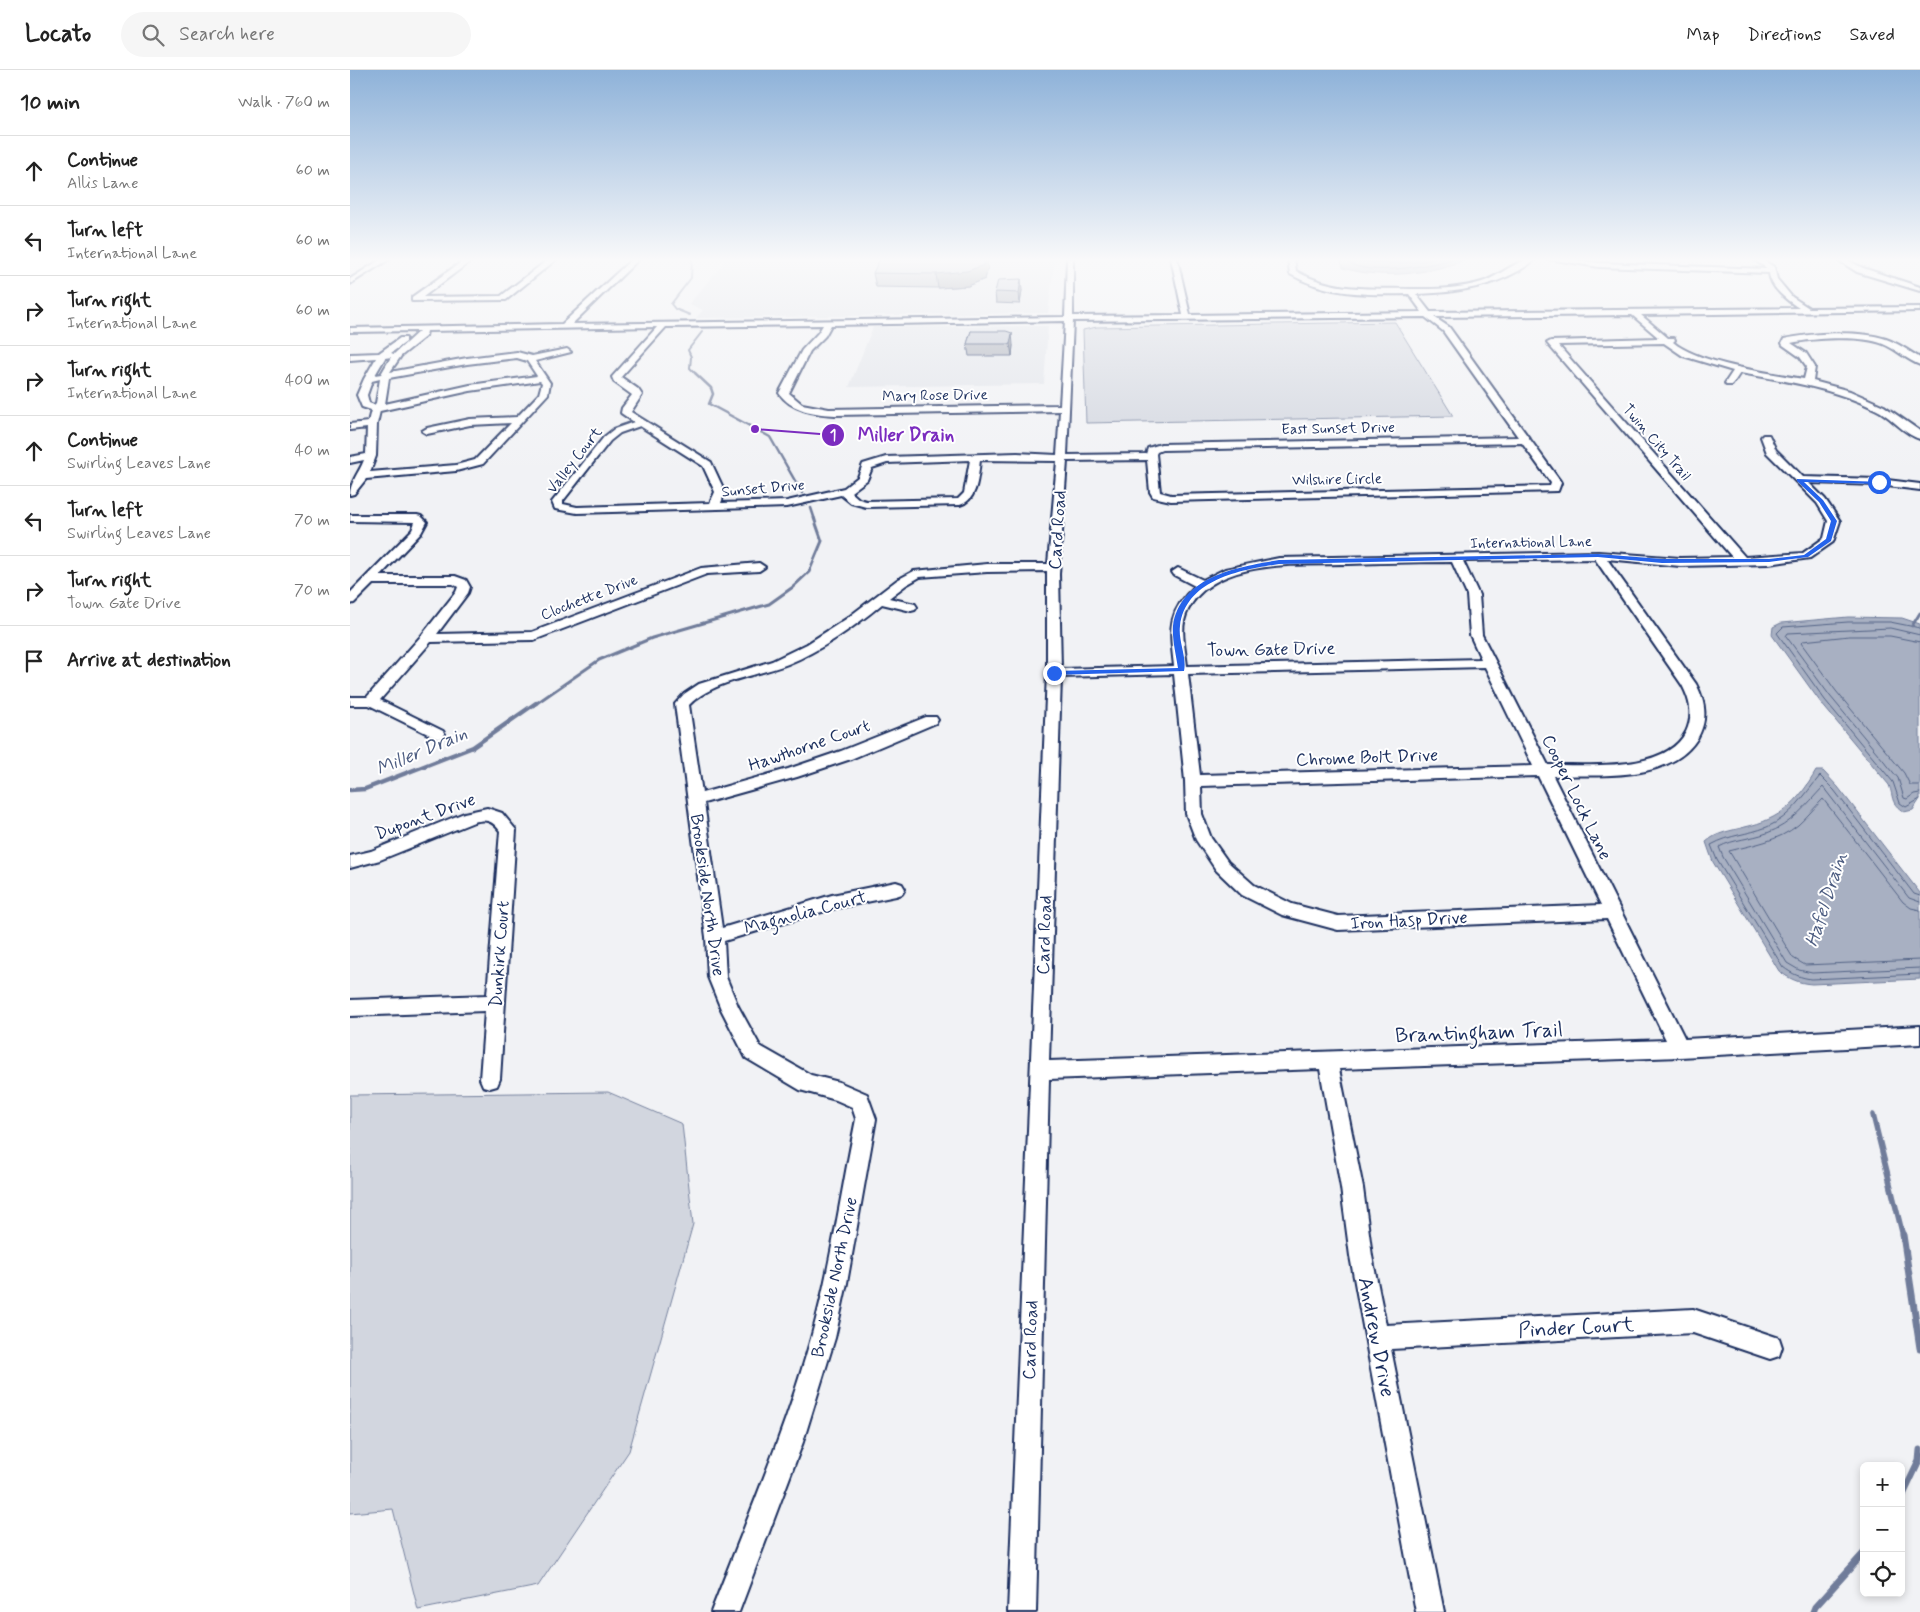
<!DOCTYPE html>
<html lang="en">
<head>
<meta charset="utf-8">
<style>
	:root { --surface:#fff; --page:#f6f6f6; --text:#222; --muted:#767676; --line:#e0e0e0 }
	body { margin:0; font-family:Mynerve,sans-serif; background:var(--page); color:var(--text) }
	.controls { position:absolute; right:15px; bottom:15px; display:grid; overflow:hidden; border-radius:8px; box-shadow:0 2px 8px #0003 }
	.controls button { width:45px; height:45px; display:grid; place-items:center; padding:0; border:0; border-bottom:1px solid var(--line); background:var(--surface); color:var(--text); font:25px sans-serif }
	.stop { position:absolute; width:15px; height:15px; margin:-11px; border:4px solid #2563eb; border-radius:50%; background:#fff }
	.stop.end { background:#2563eb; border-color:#fff; box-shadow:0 1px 5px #0008 }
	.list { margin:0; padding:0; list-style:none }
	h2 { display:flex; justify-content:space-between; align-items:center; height:65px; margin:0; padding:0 20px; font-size:21px }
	h2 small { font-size:16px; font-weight:400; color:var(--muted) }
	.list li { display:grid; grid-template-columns:32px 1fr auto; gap:15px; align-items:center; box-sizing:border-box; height:70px; padding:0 20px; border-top:1px solid var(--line) }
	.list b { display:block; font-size:19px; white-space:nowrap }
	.list p { margin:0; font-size:16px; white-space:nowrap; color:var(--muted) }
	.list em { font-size:16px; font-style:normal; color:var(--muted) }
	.icon { flex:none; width:28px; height:28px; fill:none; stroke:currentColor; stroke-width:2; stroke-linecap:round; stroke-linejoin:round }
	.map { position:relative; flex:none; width:1570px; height:1542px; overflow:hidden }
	header { display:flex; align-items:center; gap:30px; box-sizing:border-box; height:70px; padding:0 25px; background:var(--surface); border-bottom:1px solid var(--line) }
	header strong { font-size:24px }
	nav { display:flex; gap:28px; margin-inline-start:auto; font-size:18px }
	.search { width:350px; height:45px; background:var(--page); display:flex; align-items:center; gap:12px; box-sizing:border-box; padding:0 18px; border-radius:28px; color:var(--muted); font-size:19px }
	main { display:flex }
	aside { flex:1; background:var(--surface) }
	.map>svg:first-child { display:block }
	.built { fill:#e1e4ea }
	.green { fill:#d2d6df; stroke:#76829e }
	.water { fill:#a8b0c2; stroke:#707c9a }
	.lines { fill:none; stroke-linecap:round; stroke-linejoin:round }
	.shore { stroke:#536386; stroke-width:1 }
	.stream-far5 { stroke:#707c9a; stroke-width:2 }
	.stream-far4 { stroke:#707c9a; stroke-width:2.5 }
	.stream-far3 { stroke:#707c9a; stroke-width:3 }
	.stream-far2 { stroke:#707c9a; stroke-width:4.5 }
	.stream-far1 { stroke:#707c9a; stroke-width:5.5 }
	.stream { stroke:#707c9a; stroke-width:7 }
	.minor-casing { stroke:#1b2f5e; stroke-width:4 }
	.minor { fill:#fff; fill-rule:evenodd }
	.wall { fill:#a2a7b3; stroke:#1b2f5e }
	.shaded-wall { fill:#848892; stroke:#1b2f5e }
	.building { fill:#bcc2d0; stroke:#1b2f5e }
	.route { fill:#2563eb }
	.labels { text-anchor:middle; stroke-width:4; stroke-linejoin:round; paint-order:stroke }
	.far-street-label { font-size:15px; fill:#1b2f5e; stroke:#fff }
	.street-label { font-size:18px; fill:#1b2f5e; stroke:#fff }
	.water-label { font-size:19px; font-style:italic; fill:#4c5c81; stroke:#fff }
	.near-street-label { font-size:21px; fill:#1b2f5e; stroke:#fff }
	.leader { fill:none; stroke:#7b2cbf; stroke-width:2 }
	.callout-dot { fill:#7b2cbf; stroke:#fff; stroke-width:2 }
	.mark-label { font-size:15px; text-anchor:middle; font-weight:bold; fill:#fff }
	.callout-label { font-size:19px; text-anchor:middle; font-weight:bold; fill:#7b2cbf; stroke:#fff; stroke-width:4; stroke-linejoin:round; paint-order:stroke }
</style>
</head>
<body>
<header>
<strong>Locato</strong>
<div class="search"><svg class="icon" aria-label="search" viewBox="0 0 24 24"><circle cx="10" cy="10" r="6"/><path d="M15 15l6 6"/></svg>Search here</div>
<nav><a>Map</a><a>Directions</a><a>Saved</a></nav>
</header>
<main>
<aside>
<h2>10 min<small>Walk · 760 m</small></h2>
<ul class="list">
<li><svg class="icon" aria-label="ahead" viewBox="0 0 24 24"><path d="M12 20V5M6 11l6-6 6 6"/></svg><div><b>Continue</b><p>Allis Lane</p></div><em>60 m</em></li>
<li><svg class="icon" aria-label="left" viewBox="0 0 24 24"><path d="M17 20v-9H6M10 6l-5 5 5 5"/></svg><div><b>Turn left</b><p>International Lane</p></div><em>60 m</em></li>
<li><svg class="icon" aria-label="right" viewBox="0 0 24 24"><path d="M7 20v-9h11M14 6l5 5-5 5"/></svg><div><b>Turn right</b><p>International Lane</p></div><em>60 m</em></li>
<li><svg class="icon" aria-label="right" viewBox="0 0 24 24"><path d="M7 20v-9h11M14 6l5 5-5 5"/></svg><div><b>Turn right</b><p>International Lane</p></div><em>400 m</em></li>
<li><svg class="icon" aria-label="ahead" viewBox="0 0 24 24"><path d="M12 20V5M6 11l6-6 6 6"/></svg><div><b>Continue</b><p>Swirling Leaves Lane</p></div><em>40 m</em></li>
<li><svg class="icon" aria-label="left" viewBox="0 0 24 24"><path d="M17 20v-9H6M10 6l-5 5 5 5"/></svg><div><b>Turn left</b><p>Swirling Leaves Lane</p></div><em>70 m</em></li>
<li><svg class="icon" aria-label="right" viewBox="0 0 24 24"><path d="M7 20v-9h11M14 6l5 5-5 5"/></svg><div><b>Turn right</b><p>Town Gate Drive</p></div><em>70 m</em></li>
<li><svg class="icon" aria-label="arrive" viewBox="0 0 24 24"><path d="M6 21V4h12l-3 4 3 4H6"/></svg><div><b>Arrive at destination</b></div></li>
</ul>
</aside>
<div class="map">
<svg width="1570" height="1542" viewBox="0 0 1570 1542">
	<rect width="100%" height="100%" fill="#f1f2f5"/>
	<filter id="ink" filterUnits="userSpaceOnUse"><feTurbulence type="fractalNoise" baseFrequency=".02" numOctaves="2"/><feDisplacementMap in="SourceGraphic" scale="10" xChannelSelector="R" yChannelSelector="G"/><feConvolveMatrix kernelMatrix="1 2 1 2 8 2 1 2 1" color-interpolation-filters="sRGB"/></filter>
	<g filter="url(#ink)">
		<path class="built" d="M 455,188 L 705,188 L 698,243 L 346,248 L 353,240 L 339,234 L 377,189 Z
			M 698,256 L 694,314 L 499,317 L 523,257 Z"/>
		<path class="green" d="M 1045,252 L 1103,346 L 736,353 L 733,260 L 747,257 Z
			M 258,1022 L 332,1054 L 343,1154 L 279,1381 L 188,1516 L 68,1540 L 43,1439 L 0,1443 L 0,1025 Z"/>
		<path class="water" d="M 990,188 L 1119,188 C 1082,204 1033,210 993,198 Z
			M 1498,547 L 1552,548 L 1570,554 L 1570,729 L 1563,740 L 1554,742 C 1540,733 1544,728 1539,715 L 1471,633 L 1422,565 L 1423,557 L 1431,553 Z
			M 1466,701 L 1473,701 L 1488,717 L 1570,823 L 1570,909 L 1462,914 C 1448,913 1440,909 1429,901 L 1363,792 L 1356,772 C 1367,762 1381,761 1395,757 C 1431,749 1448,732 1466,701 Z"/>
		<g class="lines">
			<path class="shore" d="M 994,188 C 1007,210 1085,195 1106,188
				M 1001,188 C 1029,196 1061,194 1089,188
				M 1570,558 L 1540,552 L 1498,552 L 1433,557 L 1427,563 L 1475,630 L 1543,712 L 1550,733 L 1556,737 L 1570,729
				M 1570,565 L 1540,558 L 1438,563 L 1436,566 L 1480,626 L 1548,708 L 1554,728 L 1557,729 L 1564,724 L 1570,723
				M 1570,572 L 1540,566 L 1499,566 L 1453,571 L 1451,573 L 1486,621 L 1554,703 L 1560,715 L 1570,715
				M 1570,826 L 1564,824 L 1484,720 L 1470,706 C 1454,725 1441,747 1417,757 C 1397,765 1381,764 1361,775 L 1367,790 L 1433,897 C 1442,904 1451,908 1462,909 L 1570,904
				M 1570,832 L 1559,828 L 1473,717 C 1456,735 1441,755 1417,763 C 1401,769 1384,769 1369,777 L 1373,787 L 1437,893 L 1449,900 L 1462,903 L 1570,898
				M 1570,840 L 1561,838 L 1553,832 L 1473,729 C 1465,737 1457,747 1448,755 C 1429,771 1402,775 1379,781 L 1443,888 L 1455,895 L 1570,890"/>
			<path class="stream-far5" d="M 340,245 L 325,239 L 321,234 L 341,208 L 342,188
				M 346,304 L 340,298 L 341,287 L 338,280 L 352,262"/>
			<path class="stream-far4" d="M 345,303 L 361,318 L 363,324 L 359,334 L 420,367 L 452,423
				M 461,438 L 465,450"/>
			<path class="stream-far3" d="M 1562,556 L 1570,543
				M 184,635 L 249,590 L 302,568 L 419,534 L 443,517 L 459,502 L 472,471 L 464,448"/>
			<path class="stream-far2" d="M 0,720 L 15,719 L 123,677 L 186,633"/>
			<path class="stream-far1" d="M 1523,1045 L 1553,1166"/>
			<path class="stream" d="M 1553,1165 L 1570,1278
				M 1551,1429 L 1569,1391 L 1570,1380
				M 1463,1542 L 1465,1537 L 1514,1483"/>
			<defs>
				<path id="minor" d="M 33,188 L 41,188 L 0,214 L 0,209 Z
					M 117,188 L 125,188 L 73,227 L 151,226 L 200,188 L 208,188 L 156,230 L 62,231 L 62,227 Z
					M 283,188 L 290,188 L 222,254 L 715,247 L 717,188 L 723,188 L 723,246 L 833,245 L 821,188 L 827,188 L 840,245 L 1072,242 L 1059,224 C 1018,225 976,225 940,204 L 938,188 L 944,188 L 946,201 C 983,222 1021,218 1061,219 C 1084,219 1110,219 1132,212 C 1150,206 1168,188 1187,188 C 1154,216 1109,223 1066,224 L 1080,242 L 1449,238 C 1437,231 1420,217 1419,203 L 1249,197 L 1192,188 L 1212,188 L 1249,193 L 1418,199 L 1402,188 L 1410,188 L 1424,197 L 1427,209 L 1442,227 L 1459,238 L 1570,237 L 1570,241 L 1291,245 L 1318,268 L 1324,268 L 1325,270 L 1323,272 C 1349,294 1420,303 1454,309 L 1457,297 L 1450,287 L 1433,275 L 1432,273 L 1434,269 C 1462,263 1508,260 1536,269 C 1548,273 1559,281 1570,288 L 1570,295 C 1557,290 1546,279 1533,274 C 1511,265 1464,268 1441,273 L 1456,283 L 1465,297 L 1463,311 L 1500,321 L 1534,336 L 1570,361 L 1570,369 C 1553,364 1541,346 1525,339 C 1482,318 1437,311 1390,303 L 1382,315 L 1376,315 L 1375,313 L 1383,301 L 1333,286 L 1314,273 L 1208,275 L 1395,487 L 1453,483 L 1474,468 L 1478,451 L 1467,433 L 1417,383 L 1411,367 L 1413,365 L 1419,365 L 1426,380 L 1453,407 L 1529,409 L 1570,414 L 1570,420 L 1529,415 L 1459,413 L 1475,429 L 1490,451 L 1483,472 L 1460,488 L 1419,494 L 1330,496 L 1257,489 L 1346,614 C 1356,633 1358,650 1347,669 C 1319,713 1249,704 1203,706 L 1335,969 L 1570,956 L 1570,974 L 1330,987 L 989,999 L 1013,1118 L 1022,1186 L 1036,1255 L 1343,1239 L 1429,1268 L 1432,1277 L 1429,1286 L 1420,1289 L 1343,1263 L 1041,1279 L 1094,1542 L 1066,1542 L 1000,1186 L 991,1118 L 970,999 L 699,1009 L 686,1542 L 658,1542 L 697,603 L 697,501 L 637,502 L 570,507 L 556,515 L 539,528 L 565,534 L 567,537 L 565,540 L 561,541 L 532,534 C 503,558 472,580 438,594 C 407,606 362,611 339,635 L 352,723 L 438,699 L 491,681 L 576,647 L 586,647 L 588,650 L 586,653 L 501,689 L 447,707 L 354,733 L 372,858 L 482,825 L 546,812 L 552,814 L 555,819 L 552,824 L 546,826 L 482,839 L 374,871 L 376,907 L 388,936 L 410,976 L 461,1005 L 489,1012 L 517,1024 L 526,1049 L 497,1213 L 485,1268 L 453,1372 L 389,1542 L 361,1542 C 396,1451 435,1362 461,1268 C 481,1196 491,1122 506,1049 L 502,1037 L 486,1030 L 450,1020 L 396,988 L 371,939 L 358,907 L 356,867 L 325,634 L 334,624 L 349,614 L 422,591 L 457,574 L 496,549 L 547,510 L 564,501 L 637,494 L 698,494 L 707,391 L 630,390 C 628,406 628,430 610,435 L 516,437 L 501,433 L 491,425 L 437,437 L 227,443 L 205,439 L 202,432 L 254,367 L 264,359 L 284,352 L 271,343 L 272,338 L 282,325 L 264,312 L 262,307 L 307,257 L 77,261 L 76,266 L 51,286 L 40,302 L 117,288 L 167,282 L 182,286 L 217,279 L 221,282 L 185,291 L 200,313 L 198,324 L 133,394 L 106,401 L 16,409 L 4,424 L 0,425 C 0,412 9,403 14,390 L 0,393 L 0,387 L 16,384 L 17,358 L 0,360 L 0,354 L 18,352 L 21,340 L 12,337 L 7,325 L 14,309 L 26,288 L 0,290 L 0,284 L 29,283 L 50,268 L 56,268 L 56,272 L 41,283 L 44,284 L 69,261 L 0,262 L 0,258 L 212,254 ZM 1282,245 L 1309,268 L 1201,271 L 1197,273 L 1382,487 L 1330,488 L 1248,482 L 929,488 L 875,499 L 853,510 L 828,498 L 822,502 L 824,505 L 845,516 C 816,543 820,560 824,596 L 711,599 L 709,504 L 717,391 L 797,390 L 800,422 L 803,427 L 821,431 L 1208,421 L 1211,413 L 1210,411 L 1099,257 L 1084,247 ZM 1075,247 L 1093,261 L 1168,367 L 811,374 L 798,378 L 796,384 L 717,385 L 723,251 ZM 715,251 L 710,335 L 479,339 L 452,334 L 439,323 L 460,281 L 475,266 L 481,255 ZM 473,255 L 468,263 L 452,280 L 429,323 C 441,341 465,344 485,345 L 710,341 L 707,385 L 667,383 L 536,387 L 513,394 L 508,407 L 494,418 L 437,431 L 371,433 L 375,422 L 361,392 L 281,342 L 292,325 L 288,319 L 271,307 L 316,257 ZM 41,287 L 31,304 L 25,305 L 35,288 ZM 167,288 L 177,291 L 187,306 L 120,315 L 35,334 L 39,308 L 117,294 ZM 30,309 L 26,333 L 24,335 L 19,333 L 17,325 L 22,311 ZM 190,311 L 192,313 L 189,324 L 167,347 L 120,349 L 77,358 L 72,361 L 77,364 L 120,355 L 161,353 L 125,390 L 106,395 L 20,402 L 26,386 L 27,354 L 30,341 L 120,321 ZM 290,356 L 353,396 L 365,422 L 360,433 L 227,437 L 213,434 L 213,431 L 260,371 L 270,363 ZM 1172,373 L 1201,413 L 1200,416 L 821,425 L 810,422 L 806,384 L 807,382 L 812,380 ZM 620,390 L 614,423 L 608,429 L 516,431 L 509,429 L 501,422 L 517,410 L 522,398 L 537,393 ZM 1245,489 L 1332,615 C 1340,630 1344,645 1336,662 C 1315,703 1238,694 1198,695 L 1132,565 L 1129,525 L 1113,491 ZM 1102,492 L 1117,525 L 1120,565 L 1131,589 L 837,596 C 835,577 829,557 838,540 C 864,488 951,495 999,494 C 1033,493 1068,492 1102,492 ZM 1135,597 L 1183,696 L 850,705 L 838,604 ZM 824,604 L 835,711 L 836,744 L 846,770 L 866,800 L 892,825 L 932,845 L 988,860 L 1257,849 L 1316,970 L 699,991 L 711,607 ZM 1188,706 L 1251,835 L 988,846 L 942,834 L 904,815 L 878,792 L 861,768 L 852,744 L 851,716 Z
					M 1485,188 L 1493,188 L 1513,198 L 1570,217 L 1570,221 L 1507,202 Z
					M 0,445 L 67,445 L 71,446 L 77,452 L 71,463 L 30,506 L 105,506 L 116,510 L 120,517 L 118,523 L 87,564 L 182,562 L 351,498 L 409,493 L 415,497 L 409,501 L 357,504 L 184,570 L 81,572 L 30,630 L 93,661 L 95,664 L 93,667 L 88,669 L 19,635 L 0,635 L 0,627 L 17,627 L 72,565 L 106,522 L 108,517 L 103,514 L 23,514 L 4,533 L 0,534 L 0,523 L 62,460 L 65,452 L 0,451 Z
					M 137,738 L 152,743 L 166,760 L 150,1009 L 147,1016 L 140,1018 L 133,1016 L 130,1009 L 135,941 L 0,946 L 0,930 L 137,925 L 150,761 C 142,750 136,749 124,752 L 30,790 L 0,798 L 0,786 L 21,781 L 114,743 Z"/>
			</defs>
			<use href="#minor" class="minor-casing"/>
			<use href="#minor" class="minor"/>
		</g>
		<path class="wall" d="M 638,198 L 635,209 L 618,216 L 588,218 L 526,217 L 523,203 Z
			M 672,220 L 670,234 L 646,233 L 645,222 Z
			M 621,261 L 663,275 L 662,286 L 619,286 L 617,274 Z"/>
		<path class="shaded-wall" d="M 635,188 L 637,188 L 638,198 L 635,209 L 618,216 L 588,218 L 586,204 Z
			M 671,209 L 672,220 L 670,234 L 669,223 Z
			M 662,263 L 663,275 L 662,286 L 660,274 Z"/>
		<path class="building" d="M 530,188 L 635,188 L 634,195 L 617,201 L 586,204 L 523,203 Z
			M 671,209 L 669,223 L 645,222 L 648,210 Z
			M 621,261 L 656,261 L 662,263 L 660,274 L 617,274 Z"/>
	</g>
	<linearGradient id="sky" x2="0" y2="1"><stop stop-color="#8eb2d9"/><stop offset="0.47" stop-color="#f9f9fa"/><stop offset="1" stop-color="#f9f9fa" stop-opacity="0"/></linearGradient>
	<rect width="1570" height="404" fill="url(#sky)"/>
	<path class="route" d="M 1447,409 L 1532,412 L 1529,414 L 1454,412 L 1473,430 L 1487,451 L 1481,471 L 1458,487 L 1419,492 L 1312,493 L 1248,487 L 929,494 C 891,500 836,509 830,556 C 828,571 837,587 834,601 L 704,605 L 701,603 L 704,601 L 828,598 C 826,585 822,569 823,556 C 830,506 888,497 929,490 L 1248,484 L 1312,489 L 1419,489 L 1454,485 L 1476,469 L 1481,451 L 1469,432 L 1447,411 Z"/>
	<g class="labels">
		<g class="far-street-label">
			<text transform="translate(585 325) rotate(-1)" y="5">Mary Rose Drive</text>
			<text transform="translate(988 358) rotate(-1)" y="5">East Sunset Drive</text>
			<text transform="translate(1307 372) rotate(49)" y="5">Twin City Trail</text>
			<text transform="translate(224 390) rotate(-52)" y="5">Valley Court</text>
			<text transform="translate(987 409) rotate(-1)" y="5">Wilshire Circle</text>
			<text transform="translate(413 418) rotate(-5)" y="5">Sunset Drive</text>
			<text transform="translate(1181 472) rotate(-1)" y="5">International Lane</text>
			<text transform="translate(239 527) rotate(-21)" y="5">Clochette Drive</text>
		</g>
		<g class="street-label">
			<text transform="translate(707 460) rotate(-86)" y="6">Card Road</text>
			<text transform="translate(921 579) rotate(-1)" y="6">Town Gate Drive</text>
			<text transform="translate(459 675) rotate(-19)" y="6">Hawthorne Court</text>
			<text transform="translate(1017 687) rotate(-2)" y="6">Chrome Bolt Drive</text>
			<text transform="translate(1227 727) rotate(64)" y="6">Cooper Lock Lane</text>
			<text transform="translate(75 746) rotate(-20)" y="6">Dupont Drive</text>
			<text transform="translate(358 825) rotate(82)" y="6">Brookside North Drive</text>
			<text transform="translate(455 842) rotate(-15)" y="6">Magnolia Court</text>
			<text transform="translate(1059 850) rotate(-3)" y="6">Iron Hasp Drive</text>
			<text transform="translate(694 865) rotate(-88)" y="6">Card Road</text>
			<text transform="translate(149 884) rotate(-86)" y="6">Dunkirk Court</text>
			<text transform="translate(484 1207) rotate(-78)" y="6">Brookside North Drive</text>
			<text transform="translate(680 1270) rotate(-88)" y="6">Card Road</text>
		</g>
		<g class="water-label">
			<text transform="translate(71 680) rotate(-23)" y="7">Miller Drain</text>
			<text transform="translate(1475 829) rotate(-72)" y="7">Hafel Drain</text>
		</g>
		<g class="near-street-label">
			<text transform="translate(1129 962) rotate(-2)" y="7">Brantingham Trail</text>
			<text transform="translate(1226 1257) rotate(-3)" y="7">Pinder Court</text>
			<text transform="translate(1027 1267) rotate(79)" y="7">Andrew Drive</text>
		</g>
	</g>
	<path class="leader" d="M405 359L483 365"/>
	<g class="callout-dot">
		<circle cx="405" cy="359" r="5"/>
		<circle cx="483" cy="365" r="12"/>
	</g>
	<g class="mark-label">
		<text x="483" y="370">1</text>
	</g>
	<g class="callout-label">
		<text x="556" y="371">Miller Drain</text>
	</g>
</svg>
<div class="controls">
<button>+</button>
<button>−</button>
<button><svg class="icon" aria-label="locate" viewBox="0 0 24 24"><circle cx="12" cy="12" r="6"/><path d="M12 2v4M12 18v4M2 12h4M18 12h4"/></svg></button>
</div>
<div class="stop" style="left:1529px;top:412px"></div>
<div class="stop end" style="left:704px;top:603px"></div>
</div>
</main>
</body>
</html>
